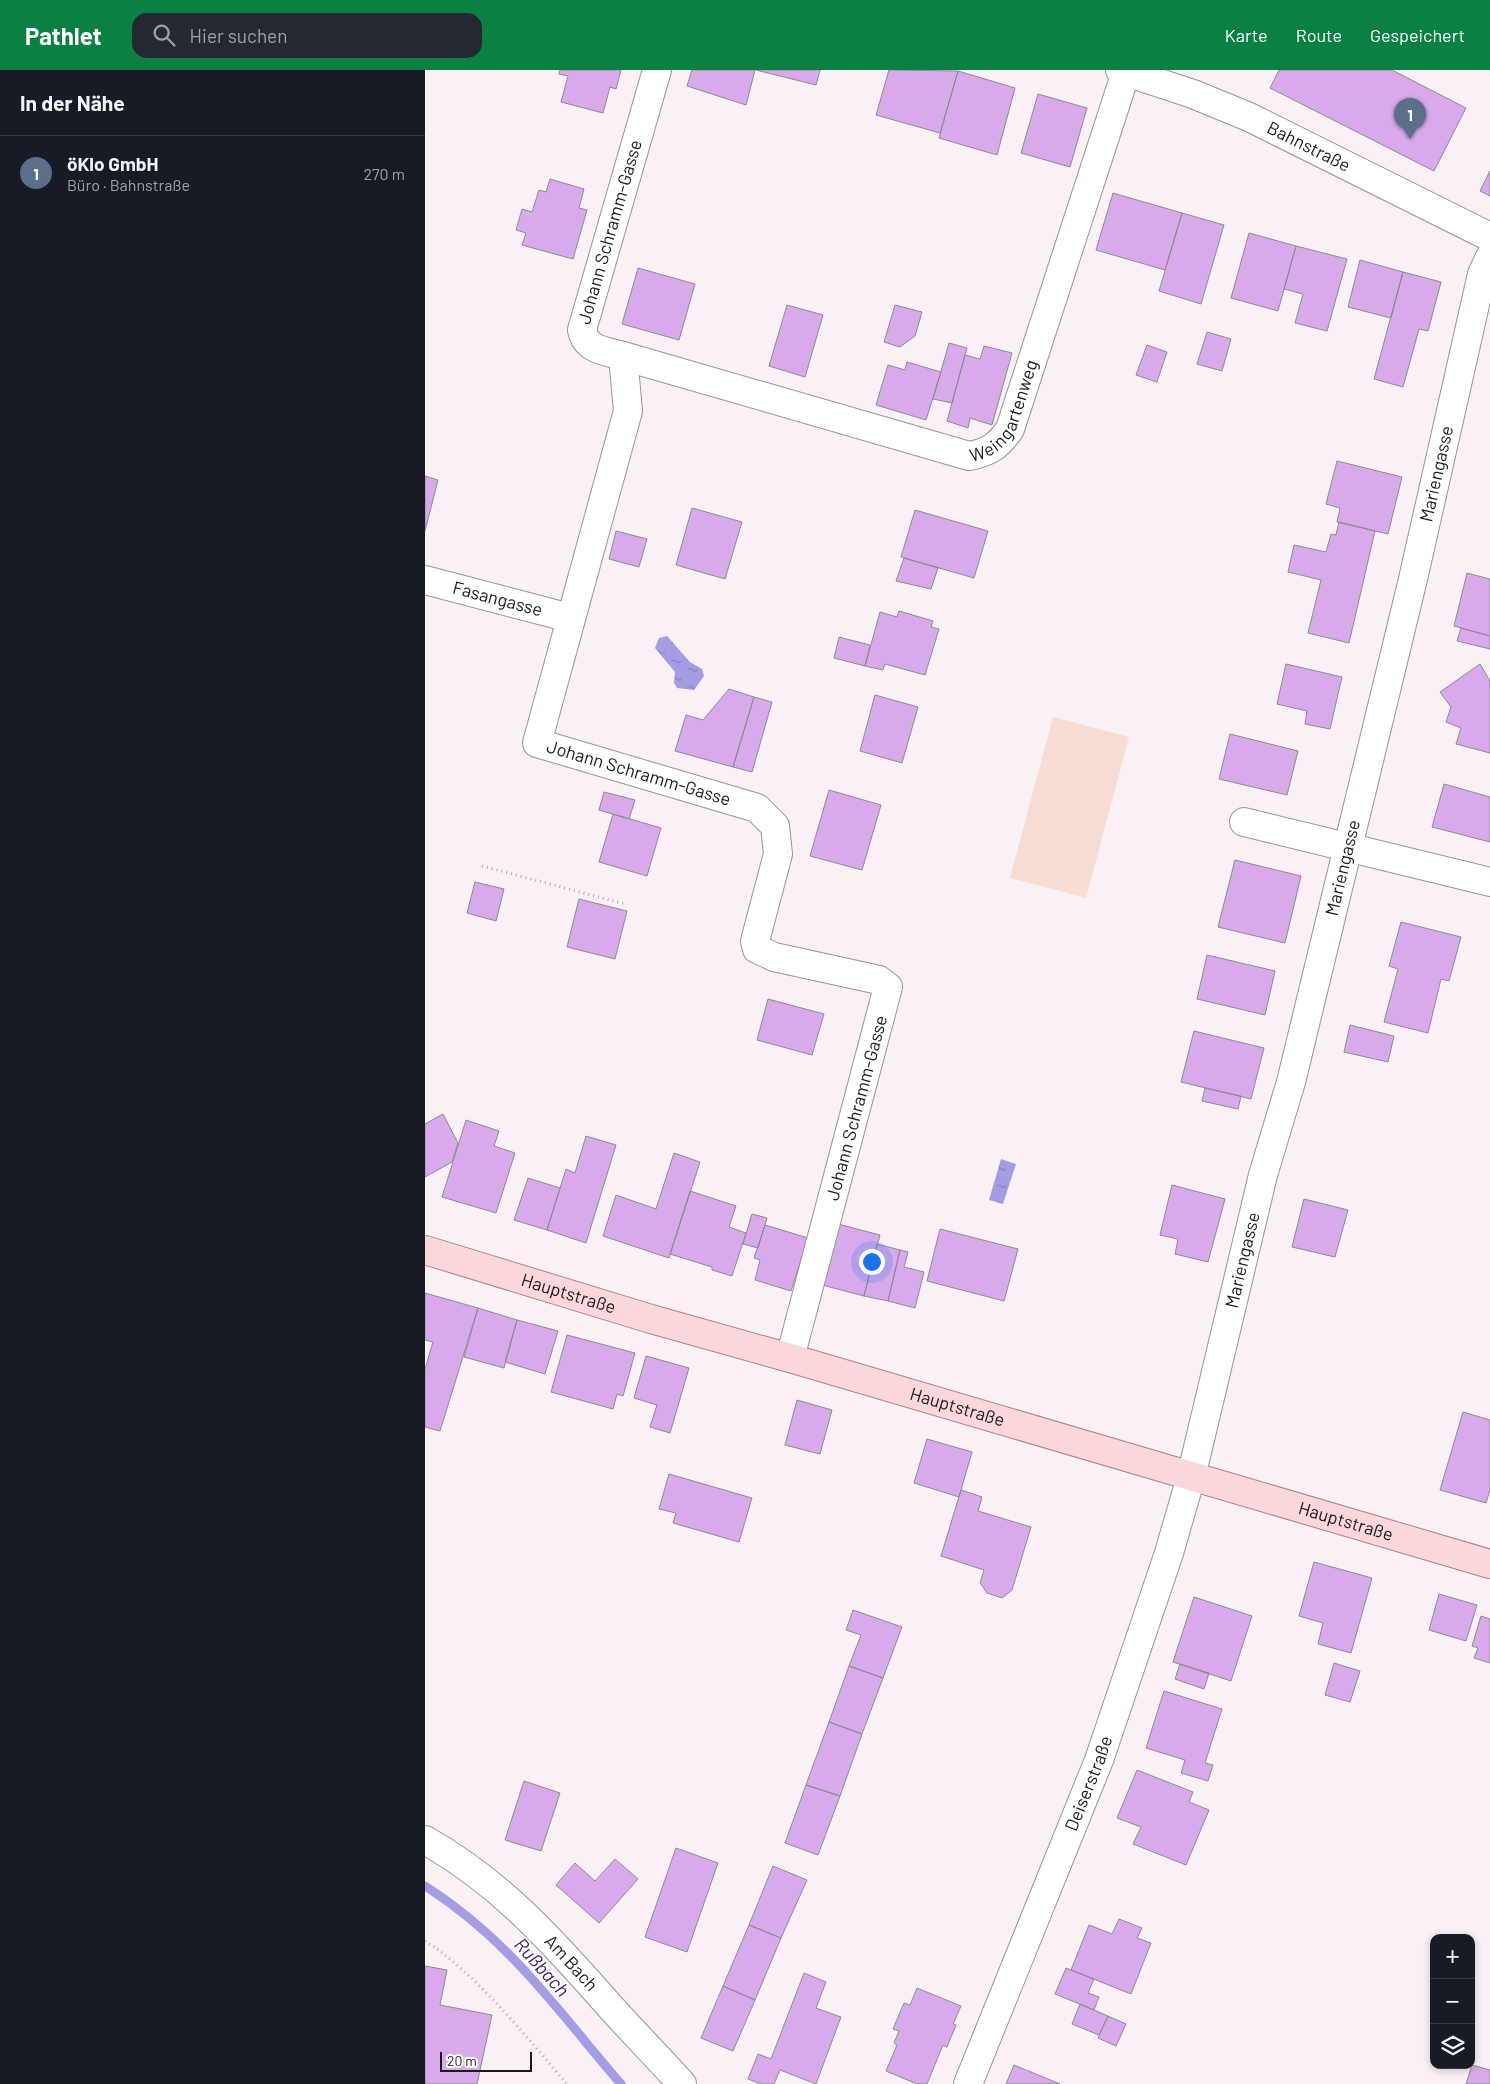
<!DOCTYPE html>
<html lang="de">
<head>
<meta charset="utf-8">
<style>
	:root { --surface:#171b24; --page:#242831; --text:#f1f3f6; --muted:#9ea1a6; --line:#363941; --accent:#0b8043 }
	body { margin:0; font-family:Barlow,sans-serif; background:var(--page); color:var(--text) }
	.controls { position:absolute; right:15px; bottom:15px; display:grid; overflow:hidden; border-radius:10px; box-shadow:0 2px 8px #0003 }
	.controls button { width:45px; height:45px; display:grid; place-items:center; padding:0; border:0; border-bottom:1px solid var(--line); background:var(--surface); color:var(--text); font:25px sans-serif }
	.scale { position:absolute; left:15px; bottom:12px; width:92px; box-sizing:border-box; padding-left:5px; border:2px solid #1c191a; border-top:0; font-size:14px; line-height:18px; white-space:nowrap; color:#1c191a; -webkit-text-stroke:4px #fff; paint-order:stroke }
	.you { position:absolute; left:446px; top:1191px; width:18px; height:18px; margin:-12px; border:4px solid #fff; border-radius:50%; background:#1a73e8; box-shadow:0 0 0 8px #1a73e833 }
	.badge { display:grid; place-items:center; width:32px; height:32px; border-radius:50%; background:var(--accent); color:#fff; font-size:16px; font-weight:700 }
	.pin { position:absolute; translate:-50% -41px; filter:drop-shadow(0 1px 2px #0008) }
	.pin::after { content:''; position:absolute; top:26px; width:18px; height:15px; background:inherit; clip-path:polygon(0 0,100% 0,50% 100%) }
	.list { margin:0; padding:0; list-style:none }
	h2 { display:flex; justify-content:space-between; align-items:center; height:65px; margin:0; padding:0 20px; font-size:21px }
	h2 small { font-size:16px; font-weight:400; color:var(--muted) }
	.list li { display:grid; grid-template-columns:32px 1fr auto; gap:15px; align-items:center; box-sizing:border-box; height:75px; padding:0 20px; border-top:1px solid var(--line) }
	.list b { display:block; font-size:19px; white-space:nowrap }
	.list p { margin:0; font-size:16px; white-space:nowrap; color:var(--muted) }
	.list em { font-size:16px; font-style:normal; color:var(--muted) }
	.icon { flex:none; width:28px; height:28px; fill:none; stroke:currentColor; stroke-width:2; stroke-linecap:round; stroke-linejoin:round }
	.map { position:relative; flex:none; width:1065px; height:2014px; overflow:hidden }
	header { display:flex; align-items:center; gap:30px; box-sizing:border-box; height:70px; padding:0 25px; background:var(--accent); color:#fff }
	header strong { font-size:24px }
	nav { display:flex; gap:28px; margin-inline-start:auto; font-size:18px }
	.search { width:350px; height:45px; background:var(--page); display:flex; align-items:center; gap:12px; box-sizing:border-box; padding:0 18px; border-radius:15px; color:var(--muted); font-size:19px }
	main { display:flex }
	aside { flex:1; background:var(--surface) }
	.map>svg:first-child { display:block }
	.garden { fill:#f8ddd5 }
	.water { fill:url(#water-ripples) }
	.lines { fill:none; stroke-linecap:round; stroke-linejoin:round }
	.stream { stroke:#a49de4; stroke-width:9 }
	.building { fill:#d8aaec; stroke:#8e8a8f }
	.minor-casing { stroke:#9a9397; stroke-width:30 }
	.major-casing { stroke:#ac8287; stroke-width:30 }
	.path { stroke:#b0aaad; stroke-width:3; stroke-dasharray:1 4; stroke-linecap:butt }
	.minor { stroke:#fff; stroke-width:28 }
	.major { stroke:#fbd6da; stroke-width:28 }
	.labels { text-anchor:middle; stroke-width:4; stroke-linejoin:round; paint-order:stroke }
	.street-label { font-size:18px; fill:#1c191a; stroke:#fff }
	.water-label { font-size:19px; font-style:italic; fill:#342071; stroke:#fff }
</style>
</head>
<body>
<header>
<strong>Pathlet</strong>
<div class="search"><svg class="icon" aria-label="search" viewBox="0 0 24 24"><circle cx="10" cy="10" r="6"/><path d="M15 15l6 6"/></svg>Hier suchen</div>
<nav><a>Karte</a><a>Route</a><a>Gespeichert</a></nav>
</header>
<main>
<aside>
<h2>In der Nähe<small></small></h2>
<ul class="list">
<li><span class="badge" style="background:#5c6f8a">1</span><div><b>öKlo GmbH</b><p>Büro · Bahnstraße</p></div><em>270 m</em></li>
</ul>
</aside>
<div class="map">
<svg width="1065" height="2014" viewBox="0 0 1065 2014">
	<defs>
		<pattern id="water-ripples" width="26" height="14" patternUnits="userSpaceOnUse" patternTransform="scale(1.25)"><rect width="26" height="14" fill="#a49de4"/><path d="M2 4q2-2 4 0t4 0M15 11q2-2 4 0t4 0" fill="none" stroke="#857fb8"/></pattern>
	</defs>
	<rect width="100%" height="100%" fill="#f9f1f5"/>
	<path class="garden" d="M 628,647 L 704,667 L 661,828 L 585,808 Z"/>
	<path class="water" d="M 242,566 L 265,592 L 277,599 L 279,606 L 269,620 L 252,618 L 249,613 L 250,602 L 230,578 L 234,568 Z
		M 576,1089 L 591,1094 L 578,1134 L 564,1130 Z"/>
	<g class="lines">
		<path class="stream" d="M 0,1816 C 85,1870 132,1940 196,2014"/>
	</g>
	<path class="building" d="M 135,0 L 196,0 L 191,19 L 185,17 L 178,43 L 136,32 L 143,6 L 134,4 Z
		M 267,0 L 330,0 L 321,35 L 262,16 Z
		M 331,0 L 395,0 L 391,15 Z
		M 464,0 L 533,1 L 515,63 L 451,45 Z
		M 854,0 L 967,0 L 1041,38 L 1009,101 L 845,18 Z
		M 533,1 L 590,18 L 572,85 L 514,68 Z
		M 613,24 L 662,38 L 645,97 L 596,83 Z
		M 1065,101 L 1065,126 L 1055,121 Z
		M 125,109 L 159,119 L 154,138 L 162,140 L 148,189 L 97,175 L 101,163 L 91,160 L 97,139 L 107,142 L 114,120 L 121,122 Z
		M 688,123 L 757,143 L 740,200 L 671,180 Z
		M 757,143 L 799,155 L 776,234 L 734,221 Z
		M 824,163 L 871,176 L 853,241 L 806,228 Z
		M 871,176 L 922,189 L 902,261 L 870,253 L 878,224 L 859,219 Z
		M 935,190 L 978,202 L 966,248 L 923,237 Z
		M 213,198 L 270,214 L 254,270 L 197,254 Z
		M 978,202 L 1016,212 L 1003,261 L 994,259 L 978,317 L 949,309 Z
		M 362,235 L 398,245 L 380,307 L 344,296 Z
		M 470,235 L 497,242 L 490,266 L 475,277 L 459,272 Z
		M 782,262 L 806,269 L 797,301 L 772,294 Z
		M 524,273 L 542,278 L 527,333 L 508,329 Z
		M 722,275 L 742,282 L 732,312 L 711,305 Z
		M 559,276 L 587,283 L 567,355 L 545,348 L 543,358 L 522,351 L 540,285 L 555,289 Z
		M 482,292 L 516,302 L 501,350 L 451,335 L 463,295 L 480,300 Z
		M 912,391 L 977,407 L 963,464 L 912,452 L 915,438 L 901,434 Z
		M 0,406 L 13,410 L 0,461 Z
		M 267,438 L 317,452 L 300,509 L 251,495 Z
		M 490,440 L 563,461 L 549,508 L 476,487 Z
		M 914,452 L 950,461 L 924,573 L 883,563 L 896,510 L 863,502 L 869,475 L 901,482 L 906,464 L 911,465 Z
		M 191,461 L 222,469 L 214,497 L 184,489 Z
		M 479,488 L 513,498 L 506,519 L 471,511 Z
		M 1042,503 L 1065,509 L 1065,566 L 1029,556 Z
		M 474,541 L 508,551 L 506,557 L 514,559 L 500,605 L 460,594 L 458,600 L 440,596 L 455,542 L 472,547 Z
		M 1036,558 L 1065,566 L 1065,579 L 1032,571 Z
		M 414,567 L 445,575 L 440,596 L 409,588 Z
		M 861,594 L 917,607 L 905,659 L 880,654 L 882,641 L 852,634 Z
		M 1055,594 L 1065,611 L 1065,683 L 1031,674 L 1036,658 L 1021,652 L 1026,637 L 1015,622 Z
		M 304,619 L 329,627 L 308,697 L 250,681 L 261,645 L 278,650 Z
		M 450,625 L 493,637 L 477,693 L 435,681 Z
		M 329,627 L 347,632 L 327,702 L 308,697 Z
		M 805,664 L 873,681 L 862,725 L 794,709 Z
		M 1019,714 L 1065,727 L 1065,772 L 1007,757 Z
		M 404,720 L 456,735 L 437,800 L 385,786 Z
		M 179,722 L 210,730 L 204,749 L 174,740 Z
		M 188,744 L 236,758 L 222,806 L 174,792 Z
		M 810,790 L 876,806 L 860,873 L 793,857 Z
		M 50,812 L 79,819 L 71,851 L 42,843 Z
		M 154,829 L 202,841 L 190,889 L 142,877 Z
		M 976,852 L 1036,867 L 1024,911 L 1016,909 L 1003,963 L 959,952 L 973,899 L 964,896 Z
		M 782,885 L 850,901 L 840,945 L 772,929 Z
		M 343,929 L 399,944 L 387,985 L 332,970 Z
		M 925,955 L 969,966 L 963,992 L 919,982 Z
		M 769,961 L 839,978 L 826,1029 L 756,1012 Z
		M 780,1018 L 816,1026 L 813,1039 L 777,1031 Z
		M 18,1044 L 33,1073 L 27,1092 L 0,1107 L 0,1054 Z
		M 41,1050 L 74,1061 L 69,1076 L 90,1083 L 71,1143 L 17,1127 Z
		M 161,1066 L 191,1075 L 161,1173 L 122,1160 L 141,1099 L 150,1103 Z
		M 249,1083 L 275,1092 L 244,1188 L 178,1166 L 191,1125 L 231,1139 Z
		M 103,1108 L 135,1118 L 122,1160 L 89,1150 Z
		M 747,1115 L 800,1129 L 783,1192 L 750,1184 L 753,1169 L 735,1165 Z
		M 265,1121 L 311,1136 L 304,1157 L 321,1163 L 307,1206 L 287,1200 L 287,1197 L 245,1184 Z
		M 879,1129 L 923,1140 L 910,1187 L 867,1177 Z
		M 327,1144 L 342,1148 L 333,1178 L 318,1174 Z
		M 413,1154 L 455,1165 L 439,1226 L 397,1215 Z
		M 340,1155 L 383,1168 L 366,1221 L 330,1210 L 335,1190 L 329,1188 Z
		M 515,1159 L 593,1179 L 579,1231 L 502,1211 Z
		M 452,1174 L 475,1180 L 463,1231 L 439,1226 Z
		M 475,1180 L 483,1182 L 479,1197 L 499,1202 L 490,1238 L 463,1231 Z
		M 0,1223 L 53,1238 L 15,1361 L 0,1357 L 0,1299 L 8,1272 L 0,1270 Z
		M 53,1238 L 92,1250 L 79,1298 L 39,1287 Z
		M 92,1250 L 133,1261 L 120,1304 L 80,1292 Z
		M 142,1265 L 210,1283 L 198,1326 L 192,1324 L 188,1339 L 126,1322 Z
		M 221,1286 L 264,1298 L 245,1363 L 225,1357 L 232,1335 L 209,1328 Z
		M 372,1330 L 407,1340 L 395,1384 L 360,1375 Z
		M 1038,1342 L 1065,1350 L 1065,1420 L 1061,1433 L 1015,1420 Z
		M 502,1369 L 547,1382 L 534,1427 L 489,1413 Z
		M 244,1404 L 327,1428 L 314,1472 L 248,1453 L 251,1443 L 234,1439 Z
		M 536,1420 L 557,1427 L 553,1441 L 606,1457 L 587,1520 L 577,1528 L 562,1523 L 555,1513 L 559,1500 L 516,1486 Z
		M 889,1492 L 947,1508 L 926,1583 L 893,1574 L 898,1553 L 874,1546 Z
		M 1014,1524 L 1052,1535 L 1041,1571 L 1004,1560 Z
		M 769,1527 L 827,1546 L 806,1611 L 748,1592 Z
		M 428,1540 L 477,1557 L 458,1608 L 424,1596 L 436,1565 L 421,1560 Z
		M 1056,1546 L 1065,1549 L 1065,1593 L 1049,1588 L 1053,1578 L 1047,1576 Z
		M 909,1593 L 935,1601 L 925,1632 L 900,1625 Z
		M 755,1594 L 784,1603 L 779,1619 L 750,1609 Z
		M 424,1596 L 458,1608 L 437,1664 L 404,1652 Z
		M 739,1621 L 797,1639 L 780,1693 L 788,1695 L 783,1711 L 756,1703 L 760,1690 L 721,1678 Z
		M 404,1652 L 437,1664 L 415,1726 L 381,1715 Z
		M 712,1700 L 768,1722 L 764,1732 L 784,1740 L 761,1795 L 708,1774 L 716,1757 L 692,1748 Z
		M 99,1711 L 135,1723 L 116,1781 L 80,1770 Z
		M 381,1715 L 415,1726 L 393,1785 L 360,1773 Z
		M 251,1778 L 293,1793 L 262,1882 L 220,1867 Z
		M 190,1789 L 213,1809 L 174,1853 L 131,1815 L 150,1793 L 170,1811 Z
		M 348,1796 L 382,1810 L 356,1868 L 324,1855 Z
		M 694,1849 L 717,1858 L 712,1868 L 726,1873 L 706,1924 L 646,1900 L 664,1855 L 687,1864 Z
		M 324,1855 L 356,1868 L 330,1930 L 298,1916 Z
		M 0,1896 L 22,1900 L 15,1935 L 67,1945 L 52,2014 L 0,2014 Z
		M 641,1898 L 669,1909 L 663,1923 L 674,1927 L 669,1940 L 630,1924 Z
		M 379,1903 L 401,1912 L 391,1938 L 416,1947 L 391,2014 L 355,2000 L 349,2014 L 336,2014 L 323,2009 L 333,1984 L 346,1989 Z
		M 298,1916 L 330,1930 L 308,1981 L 276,1968 Z
		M 492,1918 L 536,1936 L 528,1954 L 531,1955 L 522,1977 L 518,1975 L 502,2014 L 492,2014 L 461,2001 L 472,1975 L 469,1973 L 474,1961 L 468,1959 L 479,1933 L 485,1935 Z
		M 655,1934 L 683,1946 L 674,1965 L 647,1954 Z
		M 683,1946 L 701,1954 L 691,1976 L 673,1968 Z
		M 589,1995 L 635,2014 L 581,2014 Z
		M 1047,1995 L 1065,2000 L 1065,2014 L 1041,2014 Z"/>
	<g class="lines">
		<defs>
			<g id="minor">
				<path id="s1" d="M 232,0 L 157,260 C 161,280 180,281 198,286 L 203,341 L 112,673 L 332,738 L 350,756 L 353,784 L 330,871 L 332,879 L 349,887 L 454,910 L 463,917 L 365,1288"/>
				<path id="s2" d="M 695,0 L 768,24 L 824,47 L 1065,167"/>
				<path id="s3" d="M 198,286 L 544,386 C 565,382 573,376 585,359 L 701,2"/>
				<path id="s4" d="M 0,510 L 145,548"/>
				<path d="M 819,752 L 1065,812"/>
				<path id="s5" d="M 0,1770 C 71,1810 121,1864 174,1924 C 201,1955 230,1984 257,2014"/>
				<path id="s6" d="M 543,2014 L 674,1690 L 744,1483 L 766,1407 L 838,1105 L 866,1012 L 988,509 L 1057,204 L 1065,187"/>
			</g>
			<g id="major">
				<path id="s7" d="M 0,1180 L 226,1249 L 365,1288 L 1065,1494"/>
			</g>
		</defs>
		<use href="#minor" class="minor-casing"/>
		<use href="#major" class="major-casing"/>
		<path class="path" d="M 57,796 L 200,834
			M 0,1871 C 49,1901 103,1969 142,2014"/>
		<use href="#minor" class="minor"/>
		<use href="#major" class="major"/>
	</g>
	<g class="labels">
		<g class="street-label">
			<text dy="6" stroke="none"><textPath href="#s2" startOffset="204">Bahnstraße</textPath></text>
			<text transform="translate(185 162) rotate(-74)" y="6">Johann Schramm-Gasse</text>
			<text dy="6" stroke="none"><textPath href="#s3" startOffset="422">Weingartenweg</textPath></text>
			<text dy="6" stroke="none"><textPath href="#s6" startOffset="1680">Mariengasse</textPath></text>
			<text dy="6" stroke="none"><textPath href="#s4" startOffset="75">Fasangasse</textPath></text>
			<text dy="6" stroke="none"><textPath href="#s1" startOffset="828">Johann Schramm-Gasse</textPath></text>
			<text dy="6" stroke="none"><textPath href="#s6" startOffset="1275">Mariengasse</textPath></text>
			<text transform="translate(432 1038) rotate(-75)" y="6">Johann Schramm-Gasse</text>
			<text dy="6" stroke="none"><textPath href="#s6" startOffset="870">Mariengasse</textPath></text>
			<text dy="6" stroke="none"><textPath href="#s7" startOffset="150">Hauptstraße</textPath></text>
			<text dy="6" stroke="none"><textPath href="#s7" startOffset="555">Hauptstraße</textPath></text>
			<text dy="6" stroke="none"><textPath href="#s7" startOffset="960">Hauptstraße</textPath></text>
			<text dy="6" stroke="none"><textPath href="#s6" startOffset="324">Deiserstraße</textPath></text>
			<text dy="6" stroke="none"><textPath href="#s5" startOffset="192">Am Bach</textPath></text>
		</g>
		<g class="water-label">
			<text transform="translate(117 1897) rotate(48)" y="7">Rußbach</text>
		</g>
	</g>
</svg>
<div class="controls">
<button>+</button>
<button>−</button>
<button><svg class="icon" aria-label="layers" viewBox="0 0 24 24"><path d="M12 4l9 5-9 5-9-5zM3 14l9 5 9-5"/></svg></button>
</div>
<div class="scale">20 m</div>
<div class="you"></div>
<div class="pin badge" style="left:985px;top:69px;background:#5c6f8a">1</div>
</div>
</main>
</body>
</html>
